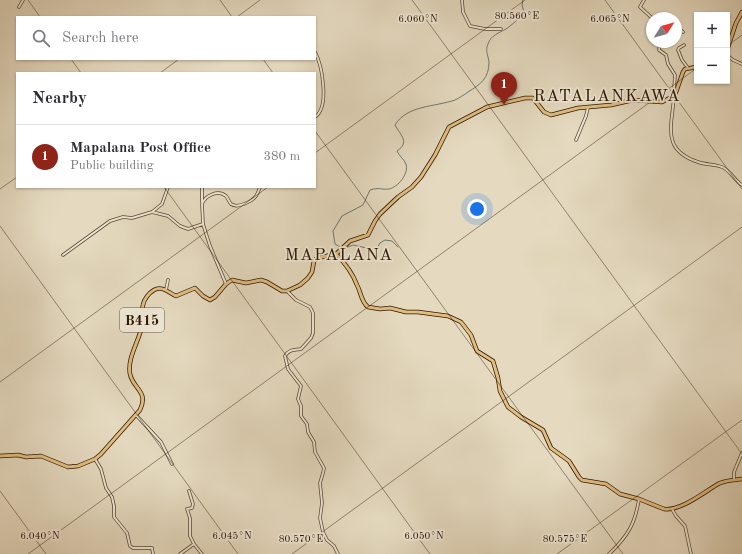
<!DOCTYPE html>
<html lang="en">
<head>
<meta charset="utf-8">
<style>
	:root { --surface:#fff; --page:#f7f7f7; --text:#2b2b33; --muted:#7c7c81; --line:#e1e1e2; --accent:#8f2418 }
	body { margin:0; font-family:"Old Standard TT",serif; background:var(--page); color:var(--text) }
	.controls { position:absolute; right:12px; top:12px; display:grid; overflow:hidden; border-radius:0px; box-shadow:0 1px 3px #0004 }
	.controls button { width:36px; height:36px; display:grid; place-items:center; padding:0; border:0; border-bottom:1px solid var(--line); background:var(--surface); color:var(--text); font:20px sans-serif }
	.compass { position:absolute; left:646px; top:12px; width:36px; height:36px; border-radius:50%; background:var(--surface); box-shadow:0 1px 3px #0004; rotate:54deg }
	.you { position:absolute; left:477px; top:209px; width:14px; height:14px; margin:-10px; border:3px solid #fff; border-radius:50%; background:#1a73e8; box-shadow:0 0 0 6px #1a73e833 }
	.badge { display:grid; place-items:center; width:26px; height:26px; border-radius:50%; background:var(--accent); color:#fff; font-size:13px; font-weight:700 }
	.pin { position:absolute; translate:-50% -33px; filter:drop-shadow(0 1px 2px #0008) }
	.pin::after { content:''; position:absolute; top:21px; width:14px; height:12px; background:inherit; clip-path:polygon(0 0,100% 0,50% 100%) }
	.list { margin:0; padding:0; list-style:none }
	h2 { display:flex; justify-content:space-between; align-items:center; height:52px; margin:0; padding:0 16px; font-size:17px }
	h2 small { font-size:13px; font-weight:400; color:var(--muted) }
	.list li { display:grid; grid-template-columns:26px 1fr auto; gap:12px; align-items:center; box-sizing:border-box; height:64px; padding:0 16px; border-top:1px solid var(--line) }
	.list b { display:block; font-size:15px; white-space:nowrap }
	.list p { margin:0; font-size:13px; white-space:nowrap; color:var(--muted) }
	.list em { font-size:13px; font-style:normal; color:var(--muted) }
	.icon { flex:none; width:22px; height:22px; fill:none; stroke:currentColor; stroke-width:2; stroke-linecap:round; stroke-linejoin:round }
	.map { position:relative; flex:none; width:742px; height:554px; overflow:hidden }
	.search { position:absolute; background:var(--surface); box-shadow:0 1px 3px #0004; left:16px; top:16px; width:300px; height:44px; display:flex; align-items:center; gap:10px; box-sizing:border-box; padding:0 14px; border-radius:0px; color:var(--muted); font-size:15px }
	.panel { position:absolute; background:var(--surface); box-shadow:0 1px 3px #0004; left:16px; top:72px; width:300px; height:116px; border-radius:0px }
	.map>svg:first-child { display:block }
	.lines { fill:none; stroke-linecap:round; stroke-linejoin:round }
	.stream { stroke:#6d7870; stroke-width:1 }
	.minor-casing { stroke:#5a4830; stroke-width:3.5 }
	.major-casing { stroke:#2c1700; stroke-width:4.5 }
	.minor { stroke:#eee7d6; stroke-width:2 }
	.major { stroke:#e2bd80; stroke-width:3 }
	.ticks { fill:none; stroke:#2c1700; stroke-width:1; stroke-opacity:0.45 }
	.labels { text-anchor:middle; stroke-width:3.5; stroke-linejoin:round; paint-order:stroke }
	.shield { fill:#eee7d6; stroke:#665540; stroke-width:1 }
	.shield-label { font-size:14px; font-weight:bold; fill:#2c1700 }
	.quarter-label { font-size:17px; letter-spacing:1px; fill:#2c1700; stroke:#eee7d6 }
	.ticks-label { font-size:10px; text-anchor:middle; fill:#2c1700; stroke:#eee7d6; stroke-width:3.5; stroke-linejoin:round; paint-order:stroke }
</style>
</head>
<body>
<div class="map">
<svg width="742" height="554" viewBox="0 0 742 554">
	<rect width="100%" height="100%" fill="#e5dac0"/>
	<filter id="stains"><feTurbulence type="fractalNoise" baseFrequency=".005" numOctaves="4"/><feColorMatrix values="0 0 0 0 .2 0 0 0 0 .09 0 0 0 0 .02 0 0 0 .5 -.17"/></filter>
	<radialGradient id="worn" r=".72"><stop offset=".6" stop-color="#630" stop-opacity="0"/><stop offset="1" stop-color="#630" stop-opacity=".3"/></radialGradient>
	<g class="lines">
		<path class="stream" d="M 342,248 L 335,244 L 333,231 L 342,216 L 363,205 L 370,190 C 379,187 382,190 389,189 C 398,187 409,174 406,164 C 404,159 399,156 397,151 C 410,142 401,136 395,125 C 407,105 435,107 455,100 C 459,98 464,95 468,92 C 481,84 489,78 489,62 C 488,55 485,50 488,44 C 491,35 499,33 506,29 C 513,24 519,19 524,12 L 522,5 L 523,0
			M 345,248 L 353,245 L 376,250 L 380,243 L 385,240 L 392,241 L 398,247"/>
		<defs>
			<path id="minor" d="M 462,0 L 463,12 L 470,26 L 485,29 L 501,29
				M 644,0 L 640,7 L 652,18
				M 19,7 L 23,0
				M 676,26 L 683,32
				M 660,42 L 659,50 L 666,55 L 668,64 L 675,75 L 674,90 L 675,93
				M 684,45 L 679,48 L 678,50 L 682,60 L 688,68
				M 315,52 C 322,65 330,107 315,117
				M 727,55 L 733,60 L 742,64
				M 674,96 C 672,126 661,150 698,162 C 706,165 715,164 722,167 C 731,171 734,180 742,185
				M 576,140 L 586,116 L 588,107
				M 202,202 L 202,187
				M 152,212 L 162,204 L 168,187
				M 63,255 L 110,221 L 123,217 L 132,218 L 152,212 L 168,216 L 180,226 L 188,229 L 203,224
				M 226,284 L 210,246 L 203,224 L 202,204 C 205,196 218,189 226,196 C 228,198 229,202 231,204 C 238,209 252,201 256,196 C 258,193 259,190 260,187
				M 166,290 L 168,280
				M 287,291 L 296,300 L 310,307 L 313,313 L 313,333 L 311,338 L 301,349 C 295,350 289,349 285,356 L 288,369 L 301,386 L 298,399 L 301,406 L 301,416 L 307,424 L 308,432 L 314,442 L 315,452 L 324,468 L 323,473 L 320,483 L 322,503 L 320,518 L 323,532 L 327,540 L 334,546 L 338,554
				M 136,415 L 161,442 L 172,464
				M 95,459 L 101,469 L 106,488 L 112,497 L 114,506 L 114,517 L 127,533 L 130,546 L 133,548 L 152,548 L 153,554
				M 734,480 L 734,472 L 742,453
				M 189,491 L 193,504 L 192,508 L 187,509 L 190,518 L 190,536 L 194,544
				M 672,509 L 676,516 L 685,526 L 691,554
				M 180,554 L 194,544 L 202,554
				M 609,554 C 628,536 635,524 639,499"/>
			<path id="major" d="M 727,50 L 736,23 L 742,12
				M 336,254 C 345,263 352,272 357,285 C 361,292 361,302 368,307 L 380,309 L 390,308 L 406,312 L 418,312 L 448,316 L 461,322 L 471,335 L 477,351 L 493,361 L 498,378 L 500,391 L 508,407 L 521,417 L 543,430 L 551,448 L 569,461 L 579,477 L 582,480 L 606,484 L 620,494 L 639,499 L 664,509 C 682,511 705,491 720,483 C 727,480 735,480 742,479
				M 0,456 L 18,455 L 26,457 L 41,456 L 68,467 L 78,466 L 95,459 L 101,454 L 140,410 C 149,391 133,389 130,374 C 127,358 139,341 142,326 C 143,319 141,312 143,305 C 144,299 149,293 154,290 C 162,285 169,293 176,296 L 195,288 L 203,296 L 210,300 L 215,297 L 226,284 L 232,280 L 246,283 L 261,280 L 267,282 L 282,291 L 287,291 L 300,285 L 308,278 L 312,272 L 314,261 L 317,258 L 336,254 L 350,241 L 368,235 L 375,221 L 380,214 L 398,197 L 412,187 L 421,177 L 435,155 L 449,127 L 487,107 L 525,98 L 533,98 L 544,112 L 551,115 L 578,108 L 611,105 L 633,100 L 662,102 L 674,96 L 676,92 L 683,72 L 685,69 L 697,67"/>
		</defs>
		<use href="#minor" class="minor-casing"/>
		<use href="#major" class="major-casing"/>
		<use href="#minor" class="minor"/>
		<use href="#major" class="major"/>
	</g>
	<path class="ticks" d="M 28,0 L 40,17M 220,0 L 232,17M 412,0 L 742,454M 605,0 L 742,189M 237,17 L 260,0M 727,46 L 742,35M 71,59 L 81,73M 263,59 L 273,73M 160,73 L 179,59M 315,131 L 623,554M 315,153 L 525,0M 164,187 L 430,554M 0,189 L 17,177M 0,226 L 238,554M 0,382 L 268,187M 0,491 L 46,554M 28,554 L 697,68M 292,554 L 742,227M 557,554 L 742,420"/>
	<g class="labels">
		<rect class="shield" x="120" y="308" width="44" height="24" rx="3"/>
		<g class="shield-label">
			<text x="142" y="325">B415</text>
		</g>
		<g class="quarter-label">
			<text x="607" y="101">RATALANKAWA</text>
			<text x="339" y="260">MAPALANA</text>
		</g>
	</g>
	<g class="ticks-label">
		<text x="517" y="19">80.560°E</text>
		<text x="610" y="22">6.065°N</text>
		<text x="418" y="22">6.060°N</text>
		<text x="40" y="539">6.040°N</text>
		<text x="232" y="539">6.045°N</text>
		<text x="424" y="539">6.050°N</text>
		<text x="301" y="542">80.570°E</text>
		<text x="565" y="542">80.575°E</text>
	</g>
	<rect width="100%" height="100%" filter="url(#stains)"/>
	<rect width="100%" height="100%" fill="url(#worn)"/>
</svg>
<div class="controls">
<button>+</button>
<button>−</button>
</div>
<svg class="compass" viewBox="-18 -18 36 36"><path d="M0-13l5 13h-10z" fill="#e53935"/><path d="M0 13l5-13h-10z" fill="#7c7c81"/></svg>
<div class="you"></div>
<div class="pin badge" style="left:504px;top:105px">1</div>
<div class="search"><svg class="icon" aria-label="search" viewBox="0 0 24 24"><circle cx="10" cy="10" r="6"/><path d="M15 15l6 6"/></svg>Search here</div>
<section class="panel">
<h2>Nearby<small></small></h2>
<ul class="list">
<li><span class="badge">1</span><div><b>Mapalana Post Office</b><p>Public building</p></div><em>380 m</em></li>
</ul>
</section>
</div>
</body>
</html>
